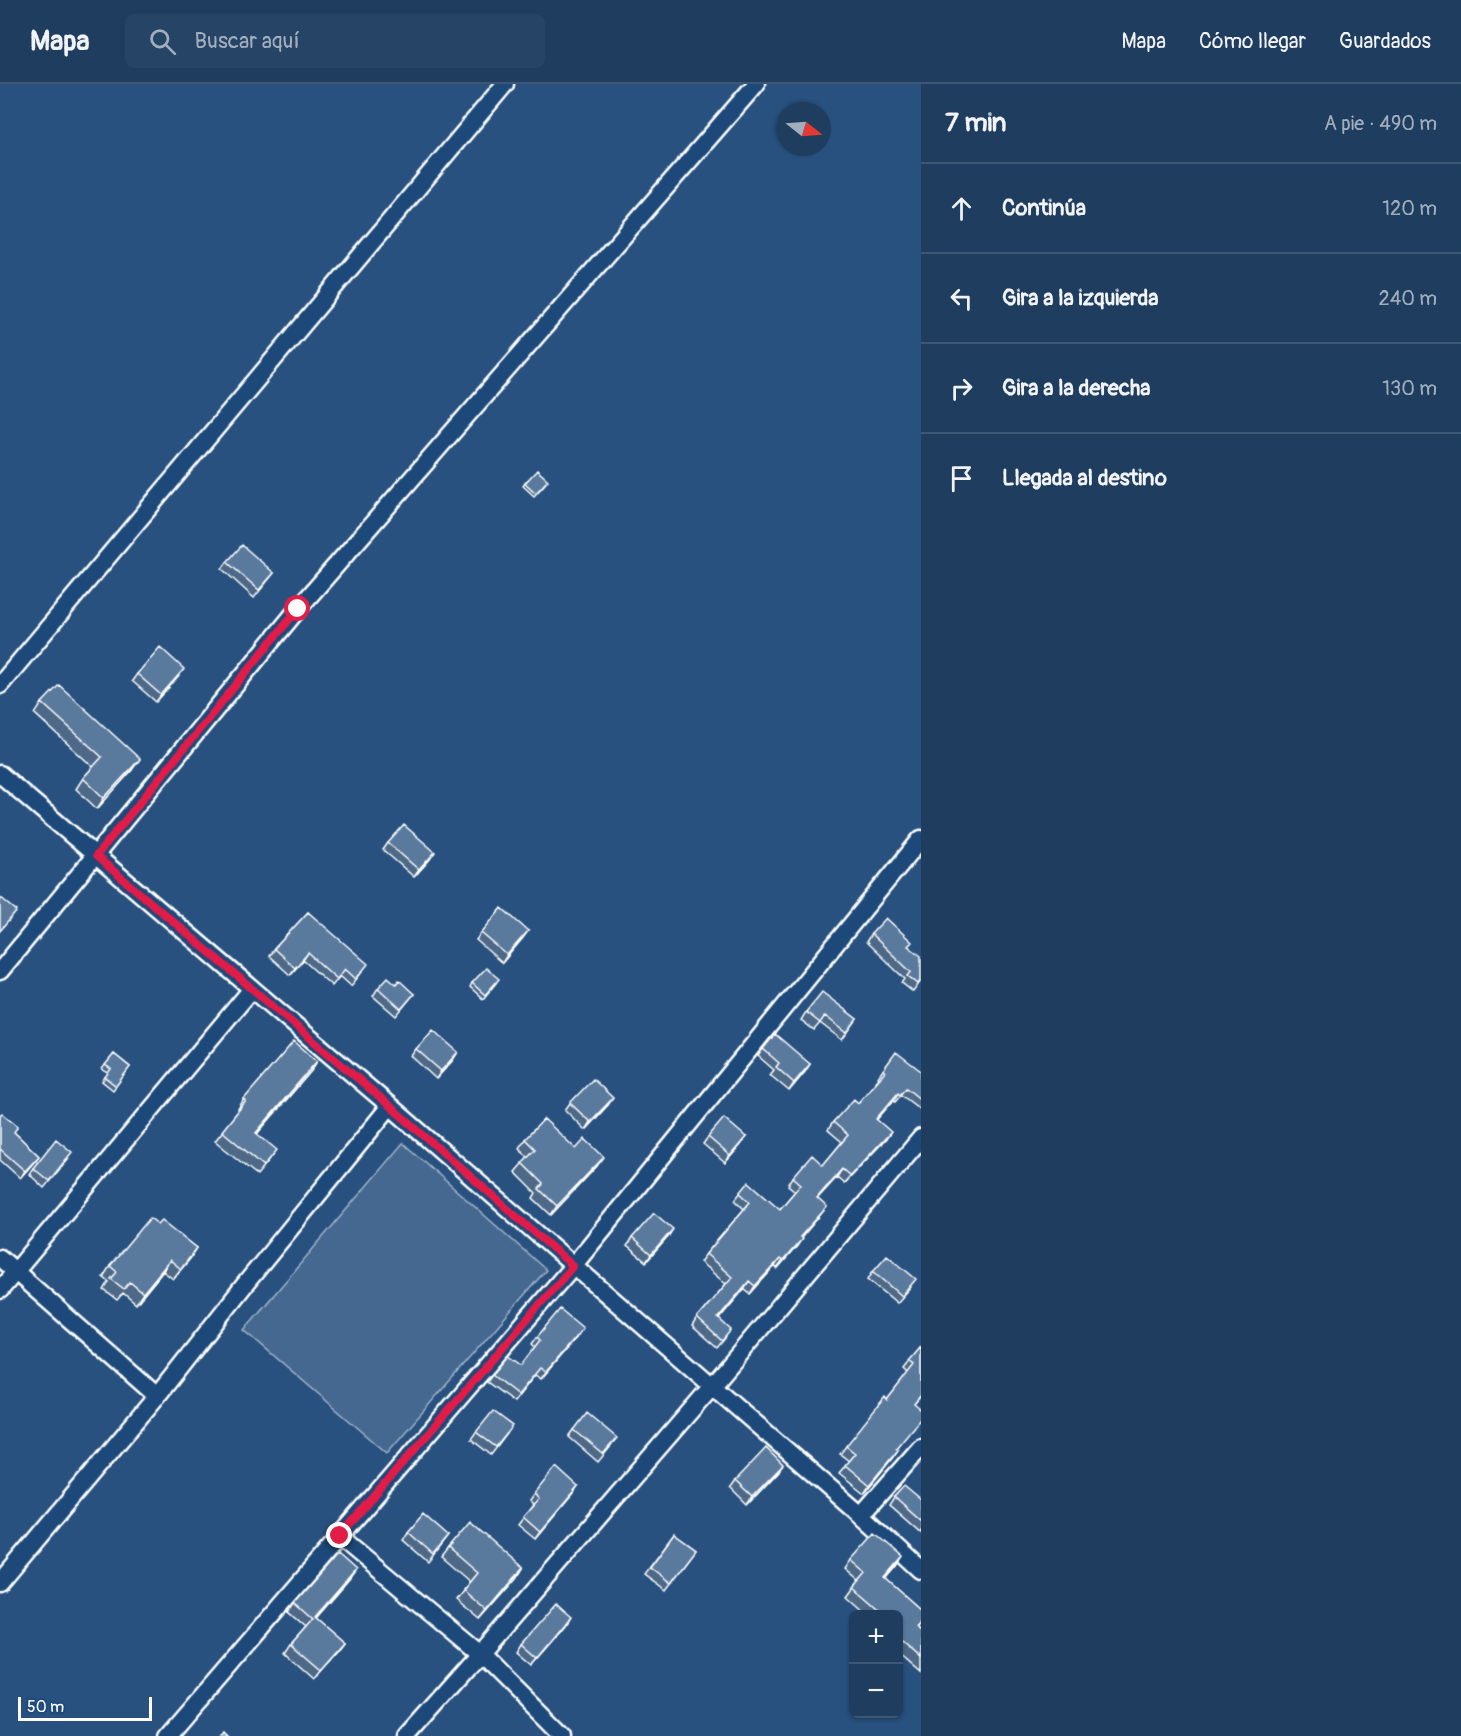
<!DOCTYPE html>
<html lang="es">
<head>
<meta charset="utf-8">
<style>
	:root { --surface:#1e3d5f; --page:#264465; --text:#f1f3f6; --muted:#a1aebd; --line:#3c5674 }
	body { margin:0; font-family:Pangolin,sans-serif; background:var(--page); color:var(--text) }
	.controls { position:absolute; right:18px; bottom:18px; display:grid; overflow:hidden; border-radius:9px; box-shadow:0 2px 4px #0004 }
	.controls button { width:54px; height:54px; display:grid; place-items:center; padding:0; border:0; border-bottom:2px solid var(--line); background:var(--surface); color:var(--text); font:30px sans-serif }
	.compass { position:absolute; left:777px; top:18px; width:54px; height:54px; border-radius:50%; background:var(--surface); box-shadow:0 2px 4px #0004; rotate:107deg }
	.scale { position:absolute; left:18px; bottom:15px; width:134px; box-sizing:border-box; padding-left:6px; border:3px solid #fff; border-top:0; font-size:16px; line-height:21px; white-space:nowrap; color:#fff; -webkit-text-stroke:4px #1f4a7a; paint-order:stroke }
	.stop { position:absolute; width:18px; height:18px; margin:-14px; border:4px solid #e11d48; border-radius:50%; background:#fff }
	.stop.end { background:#e11d48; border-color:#fff; box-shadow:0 2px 6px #0008 }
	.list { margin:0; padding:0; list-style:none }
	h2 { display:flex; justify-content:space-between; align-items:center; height:78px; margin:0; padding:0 24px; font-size:26px }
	h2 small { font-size:20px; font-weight:400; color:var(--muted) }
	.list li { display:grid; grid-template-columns:39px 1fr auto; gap:18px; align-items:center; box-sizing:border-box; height:90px; padding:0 24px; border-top:2px solid var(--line) }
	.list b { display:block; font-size:22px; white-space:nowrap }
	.list em { font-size:20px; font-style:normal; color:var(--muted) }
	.icon { flex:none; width:33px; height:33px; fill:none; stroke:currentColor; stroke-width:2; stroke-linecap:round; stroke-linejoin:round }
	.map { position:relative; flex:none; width:921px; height:1652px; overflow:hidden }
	header { display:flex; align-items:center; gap:36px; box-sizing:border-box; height:84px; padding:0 30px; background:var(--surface); border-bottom:2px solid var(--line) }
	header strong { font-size:28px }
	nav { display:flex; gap:33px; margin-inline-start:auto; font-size:21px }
	.search { width:420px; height:54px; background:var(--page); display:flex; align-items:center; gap:15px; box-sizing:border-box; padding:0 21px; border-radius:9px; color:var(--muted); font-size:22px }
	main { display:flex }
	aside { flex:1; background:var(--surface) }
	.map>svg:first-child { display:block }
	.green { fill:#446890; stroke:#a2b4c8; stroke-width:1.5 }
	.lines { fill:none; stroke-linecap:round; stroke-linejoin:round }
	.minor-casing { stroke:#fff; stroke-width:21 }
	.minor { stroke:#1f4a7a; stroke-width:16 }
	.wall { fill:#4d6987; stroke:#fff; stroke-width:1.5 }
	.shaded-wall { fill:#3f556e; stroke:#fff; stroke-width:1.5 }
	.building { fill:#5a7a9d; stroke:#fff; stroke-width:1.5 }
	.route { stroke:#e11d48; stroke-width:8 }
</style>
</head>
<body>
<header>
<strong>Mapa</strong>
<div class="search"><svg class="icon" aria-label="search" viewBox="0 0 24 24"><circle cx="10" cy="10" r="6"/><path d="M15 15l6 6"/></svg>Buscar aquí</div>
<nav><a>Mapa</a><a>Cómo llegar</a><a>Guardados</a></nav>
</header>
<main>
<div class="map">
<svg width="921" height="1652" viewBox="0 0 921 1652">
	<rect width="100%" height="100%" fill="#28517f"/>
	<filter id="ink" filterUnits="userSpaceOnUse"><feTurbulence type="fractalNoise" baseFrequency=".0167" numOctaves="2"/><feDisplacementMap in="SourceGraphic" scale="12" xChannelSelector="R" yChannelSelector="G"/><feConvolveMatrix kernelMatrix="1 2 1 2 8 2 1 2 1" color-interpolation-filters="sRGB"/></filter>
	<g filter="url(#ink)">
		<path class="green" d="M 403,1059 L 546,1186 L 387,1369 L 244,1246 Z"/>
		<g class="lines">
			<defs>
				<path id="minor" d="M 0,601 L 505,0
					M 0,690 L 390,1022 L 861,1431 L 921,1486
					M 0,887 L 298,525 L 756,0
					M 0,1174 L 157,1312
					M 0,1206 L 252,905
					M 861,1431 L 921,1363
					M 340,1453 L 480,1570 L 712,1302 L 921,1054
					M 0,1499 L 157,1312 L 246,1199 L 390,1022
					M 168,1652 L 573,1182 L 921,755
					M 407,1652 L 480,1570 L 562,1652"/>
			</defs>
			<use href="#minor" class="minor-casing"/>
			<use href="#minor" class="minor"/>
		</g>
		<path class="wall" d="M 525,399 L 545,400 L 534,412 L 523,402 Z
			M 227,478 L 274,489 L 254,514 L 222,485 Z
			M 137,590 L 179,592 L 156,618 L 132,597 Z
			M 42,619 L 132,686 L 97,725 L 76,705 L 83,694 L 93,683 L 35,630 Z
			M 388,759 L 430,775 L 414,793 L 383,766 Z
			M 308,828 L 363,887 L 351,902 L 340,892 L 332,902 L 303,876 L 290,891 L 269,872 L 274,865 Z
			M 528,847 L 502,879 L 476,856 L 481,849 Z
			M 871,850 L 909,863 L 921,897 L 913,908 L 902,899 L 905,895 L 866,858 Z
			M 472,899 L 496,899 L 483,915 L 470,903 Z
			M 396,900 L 414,910 L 396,932 L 373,912 L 378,904 Z
			M 806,928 L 857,935 L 842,956 L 820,939 L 814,946 L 801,936 Z
			M 416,965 L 453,976 L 436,995 L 411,972 Z
			M 763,965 L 810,980 L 789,1007 L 770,991 L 774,986 L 758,972 Z
			M 114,970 L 130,983 L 113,1006 L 102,997 L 108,989 L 102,985 Z
			M 317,977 L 311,987 L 257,1050 L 270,1075 L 257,1091 L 215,1057 L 239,1026 L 238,1025 L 244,1015 Z
			M 883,986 L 921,987 L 921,1026 L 901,1011 L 895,1018 L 893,1017 L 877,1035 L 886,1055 L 844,1099 L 837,1093 L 817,1115 L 821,1130 L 801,1154 L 797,1162 L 777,1185 L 775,1182 L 750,1210 L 744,1205 L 719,1235 L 726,1253 L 717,1264 L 692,1242 L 697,1234 L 726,1200 L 700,1178 L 706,1170 L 744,1125 L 735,1116 L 740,1109 L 780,1125 L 795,1107 L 788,1101 L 793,1093 L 823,1081 L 842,1058 L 828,1046 L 833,1038 L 858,1019 L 879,994 L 878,993 Z
			M 570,1019 L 608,1021 L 585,1046 L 565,1026 Z
			M 0,1031 L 14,1048 L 39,1072 L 34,1078 L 20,1094 L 0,1076 Z
			M 708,1053 L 746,1053 L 725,1079 L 703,1060 Z
			M 525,1055 L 576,1065 L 597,1082 L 551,1131 L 533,1114 L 536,1109 L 515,1088 L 528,1073 L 519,1064 Z
			M 68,1075 L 44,1104 L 29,1090 L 33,1084 Z
			M 158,1140 L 197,1164 L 173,1195 L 163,1187 L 136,1220 L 123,1209 L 117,1216 L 104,1206 L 109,1198 L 103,1193 L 110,1182 Z
			M 668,1153 L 646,1178 L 627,1162 L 632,1154 Z
			M 873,1187 L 911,1203 L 897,1219 L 868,1195 Z
			M 578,1251 L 541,1295 L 535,1291 L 514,1318 L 487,1298 L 492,1291 L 521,1281 L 535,1263 L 532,1260 L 537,1253 Z
			M 921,1263 L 921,1312 L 914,1320 L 893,1373 L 864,1409 L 839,1389 L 849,1377 L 840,1370 L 846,1362 L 887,1316 L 908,1289 L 904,1285 Z
			M 574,1346 L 612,1361 L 598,1378 L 569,1353 Z
			M 476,1348 L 507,1350 L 491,1371 L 471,1355 Z
			M 778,1388 L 747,1421 L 730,1404 L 735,1397 Z
			M 578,1403 L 535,1455 L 518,1441 L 533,1421 L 529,1417 L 534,1410 Z
			M 894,1413 L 921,1416 L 921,1449 L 889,1421 Z
			M 408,1448 L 448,1452 L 428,1478 L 403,1456 Z
			M 674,1450 L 696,1466 L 666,1506 L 644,1490 Z
			M 448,1464 L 523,1484 L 517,1494 L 480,1536 L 456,1516 L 470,1498 L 441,1473 Z
			M 851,1476 L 897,1482 L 886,1495 L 921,1526 L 921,1538 L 916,1543 L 921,1548 L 921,1590 L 898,1570 L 898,1530 L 868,1530 L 848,1512 L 859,1497 L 845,1485 Z
			M 356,1486 L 349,1496 L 316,1534 L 345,1559 L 338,1568 L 314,1595 L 285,1569 L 291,1560 L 306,1543 L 289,1528 L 295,1519 Z
			M 566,1541 L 531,1581 L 516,1568 L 521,1560 Z"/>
		<path class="shaded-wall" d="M 184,585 L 179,592 L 156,618 L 161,611 Z
			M 140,675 L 132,686 L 97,725 L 104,714 Z
			M 435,768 L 430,775 L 414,793 L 419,786 Z
			M 528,847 L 523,854 L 502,879 L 507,871 Z
			M 308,869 L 303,876 L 290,891 L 295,884 Z
			M 458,968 L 453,976 L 436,995 L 441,987 Z
			M 317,977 L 311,987 L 249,1059 L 256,1049 Z
			M 810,980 L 805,988 L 789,1007 L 794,999 Z
			M 898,1009 L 893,1017 L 871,1042 L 876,1035 Z
			M 613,1014 L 608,1021 L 585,1046 L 590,1038 Z
			M 891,1048 L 886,1055 L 844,1099 L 850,1092 Z
			M 746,1053 L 741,1061 L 725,1079 L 730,1072 Z
			M 39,1072 L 34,1078 L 20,1094 L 25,1087 Z
			M 604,1073 L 597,1082 L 551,1131 L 557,1122 Z
			M 842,1085 L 837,1093 L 811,1121 L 817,1114 Z
			M 827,1123 L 821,1130 L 795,1161 L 800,1153 Z
			M 673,1145 L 668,1153 L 646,1178 L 651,1171 Z
			M 802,1155 L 797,1162 L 777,1185 L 783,1177 Z
			M 197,1164 L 190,1175 L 173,1195 L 181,1185 Z
			M 780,1175 L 775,1182 L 750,1210 L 755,1202 Z
			M 170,1176 L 163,1187 L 136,1220 L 143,1209 Z
			M 749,1197 L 744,1205 L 713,1241 L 718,1234 Z
			M 583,1244 L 578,1251 L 541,1295 L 546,1288 Z
			M 898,1366 L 893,1373 L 864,1409 L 869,1401 Z
			M 783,1381 L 778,1388 L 747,1421 L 752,1413 Z
			M 578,1403 L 573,1410 L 535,1455 L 540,1448 Z
			M 903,1473 L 897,1482 L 879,1503 L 885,1494 Z
			M 523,1484 L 517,1494 L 480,1536 L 487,1527 Z
			M 356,1486 L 349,1496 L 309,1542 L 315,1533 Z
			M 571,1533 L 566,1541 L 531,1581 L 537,1574 Z
			M 345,1559 L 338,1568 L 314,1595 L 321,1586 Z"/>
		<path class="building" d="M 537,386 L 548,396 L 536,409 L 525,399 Z
			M 242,461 L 274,489 L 259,506 L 227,478 Z
			M 160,563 L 184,585 L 161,611 L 137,590 Z
			M 59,601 L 140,675 L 104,714 L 83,694 L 102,673 L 42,619 Z
			M 404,741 L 435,768 L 419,786 L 388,759 Z
			M 0,813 L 17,827 L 0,847 Z
			M 502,824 L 528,847 L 507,871 L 481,849 Z
			M 308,828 L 368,880 L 356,895 L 345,885 L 337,895 L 308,869 L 295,884 L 274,865 Z
			M 886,834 L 912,858 L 908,862 L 921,872 L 921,896 L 918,900 L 908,892 L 911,888 L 871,850 Z
			M 486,884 L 499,895 L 485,911 L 472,899 Z
			M 388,893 L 396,900 L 399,896 L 414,910 L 401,925 L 378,904 Z
			M 822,908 L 857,935 L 847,949 L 825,932 L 820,939 L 806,928 Z
			M 433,946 L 458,968 L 441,987 L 416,965 Z
			M 775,950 L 810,980 L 794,999 L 776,983 L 779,979 L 763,965 Z
			M 294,957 L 317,977 L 256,1049 L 277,1066 L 264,1082 L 222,1047 L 246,1017 L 244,1015 Z
			M 896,968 L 921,987 L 921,1016 L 906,1004 L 900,1011 L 898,1009 L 876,1035 L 891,1048 L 850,1092 L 842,1085 L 817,1114 L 827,1123 L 800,1153 L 802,1155 L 783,1177 L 780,1175 L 755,1202 L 749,1197 L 718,1234 L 731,1246 L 722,1257 L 697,1234 L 732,1193 L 706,1170 L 750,1118 L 740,1109 L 749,1098 L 780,1125 L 801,1100 L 793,1093 L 812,1071 L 823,1081 L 848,1051 L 833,1038 L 854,1015 L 858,1019 L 885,988 L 883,986 Z
			M 114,970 L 130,983 L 116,1002 L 105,993 L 111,985 L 105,981 Z
			M 593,995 L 613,1014 L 590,1038 L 570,1019 Z
			M 2,1029 L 18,1042 L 14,1048 L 39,1072 L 25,1087 L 0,1065 L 0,1031 Z
			M 724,1034 L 746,1053 L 730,1072 L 708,1053 Z
			M 544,1035 L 576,1065 L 585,1055 L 604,1073 L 557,1122 L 539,1105 L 543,1100 L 522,1079 L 535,1065 L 525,1055 Z
			M 56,1055 L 72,1068 L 49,1097 L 33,1084 Z
			M 654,1129 L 673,1145 L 651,1171 L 632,1154 Z
			M 150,1134 L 158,1140 L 162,1136 L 197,1164 L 181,1185 L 170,1176 L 143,1209 L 130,1198 L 124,1205 L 111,1195 L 117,1188 L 110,1182 Z
			M 887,1171 L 916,1195 L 902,1212 L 873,1187 Z
			M 560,1225 L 583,1244 L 546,1288 L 540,1284 L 518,1311 L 492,1291 L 508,1272 L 521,1281 L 540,1256 L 537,1253 Z
			M 921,1263 L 921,1311 L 914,1320 L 921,1326 L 921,1334 L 896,1364 L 898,1366 L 869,1401 L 845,1381 L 855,1369 L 846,1362 L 885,1313 L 887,1316 L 914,1281 L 909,1277 Z
			M 493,1327 L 513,1342 L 496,1363 L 476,1348 Z
			M 587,1329 L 617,1354 L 603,1370 L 574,1346 Z
			M 766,1364 L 783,1381 L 752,1413 L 735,1397 Z
			M 556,1383 L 578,1403 L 540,1448 L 523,1433 L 539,1415 L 534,1410 Z
			M 904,1402 L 921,1416 L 921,1437 L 894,1413 Z
			M 423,1430 L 448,1452 L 433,1470 L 408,1448 Z
			M 470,1438 L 523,1484 L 487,1527 L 463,1506 L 477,1489 L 448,1464 Z
			M 875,1449 L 903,1473 L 885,1494 L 921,1526 L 921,1536 L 915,1543 L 921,1548 L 921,1575 L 902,1558 L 898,1562 L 898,1530 L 885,1530 L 854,1503 L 866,1489 L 851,1476 Z
			M 674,1450 L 696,1466 L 671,1499 L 650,1483 Z
			M 338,1470 L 356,1486 L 315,1533 L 345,1559 L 321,1586 L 291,1560 L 313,1535 L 295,1519 Z
			M 556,1520 L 571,1533 L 537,1574 L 521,1560 Z
			M 223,1648 L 227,1652 L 220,1652 Z"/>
	</g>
	<g class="lines" filter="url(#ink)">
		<path class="route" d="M 298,525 L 96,772 L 390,1022 L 573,1182 L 340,1452"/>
	</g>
</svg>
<div class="controls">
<button>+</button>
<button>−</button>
</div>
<svg class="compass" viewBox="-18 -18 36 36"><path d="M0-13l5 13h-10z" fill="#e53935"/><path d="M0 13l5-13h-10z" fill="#a1aebd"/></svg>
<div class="scale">50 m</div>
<div class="stop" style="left:298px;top:525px"></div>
<div class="stop end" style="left:340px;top:1452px"></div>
</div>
<aside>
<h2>7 min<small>A pie · 490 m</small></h2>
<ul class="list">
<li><svg class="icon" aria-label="ahead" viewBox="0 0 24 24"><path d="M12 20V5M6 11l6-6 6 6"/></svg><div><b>Continúa</b></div><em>120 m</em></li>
<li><svg class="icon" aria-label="left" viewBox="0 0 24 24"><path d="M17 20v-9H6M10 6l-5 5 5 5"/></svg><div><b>Gira a la izquierda</b></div><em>240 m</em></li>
<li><svg class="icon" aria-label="right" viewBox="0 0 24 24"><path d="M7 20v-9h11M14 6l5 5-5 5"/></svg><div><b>Gira a la derecha</b></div><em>130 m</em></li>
<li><svg class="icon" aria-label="arrive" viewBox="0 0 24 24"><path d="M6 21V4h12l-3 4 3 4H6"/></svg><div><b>Llegada al destino</b></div></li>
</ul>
</aside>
</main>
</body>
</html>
